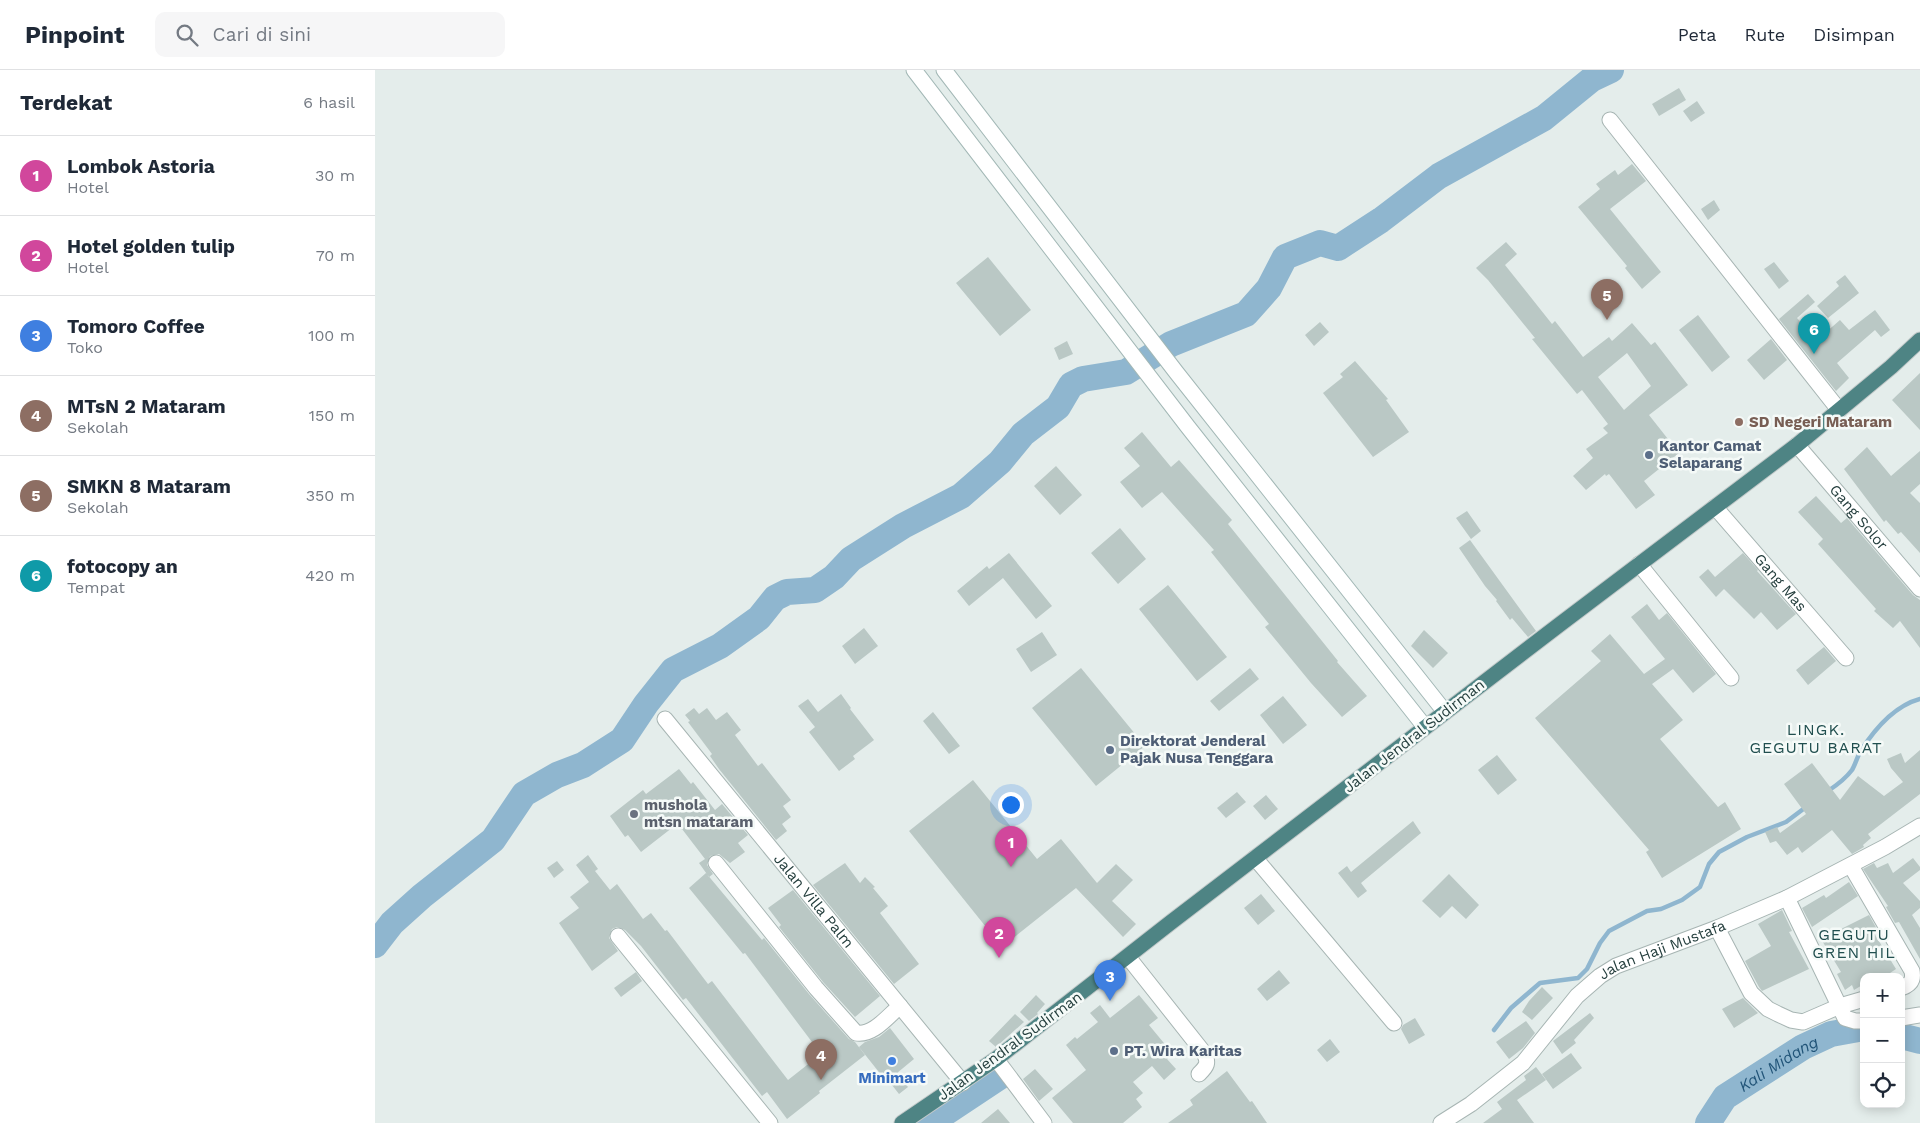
<!DOCTYPE html>
<html lang="id">
<head>
<meta charset="utf-8">
<style>
	:root { --surface:#fff; --page:#f6f6f7; --text:#1f2937; --muted:#747a83; --line:#e0e1e3; --accent:#7b614b }
	body { margin:0; font-family:"Work Sans",sans-serif; background:var(--page); color:var(--text) }
	.controls { position:absolute; right:15px; bottom:15px; display:grid; overflow:hidden; border-radius:10px; box-shadow:0 2px 12px #0003 }
	.controls button { width:45px; height:45px; display:grid; place-items:center; padding:0; border:0; border-bottom:1px solid var(--line); background:var(--surface); color:var(--text); font:25px sans-serif }
	.you { position:absolute; left:635px; top:734px; width:18px; height:18px; margin:-12px; border:4px solid #fff; border-radius:50%; background:#1a73e8; box-shadow:0 0 0 8px #1a73e833 }
	.badge { display:grid; place-items:center; width:32px; height:32px; border-radius:50%; background:var(--accent); color:#fff; font-size:16px; font-weight:700 }
	.pin { position:absolute; translate:-50% -41px; filter:drop-shadow(0 1px 2px #0008) }
	.pin::after { content:''; position:absolute; top:26px; width:18px; height:15px; background:inherit; clip-path:polygon(0 0,100% 0,50% 100%) }
	.list { margin:0; padding:0; list-style:none }
	h2 { display:flex; justify-content:space-between; align-items:center; height:65px; margin:0; padding:0 20px; font-size:21px }
	h2 small { font-size:16px; font-weight:400; color:var(--muted) }
	.list li { display:grid; grid-template-columns:32px 1fr auto; gap:15px; align-items:center; box-sizing:border-box; height:80px; padding:0 20px; border-top:1px solid var(--line) }
	.list b { display:block; font-size:19px; white-space:nowrap }
	.list p { margin:0; font-size:16px; white-space:nowrap; color:var(--muted) }
	.list em { font-size:16px; font-style:normal; color:var(--muted) }
	.icon { flex:none; width:28px; height:28px; fill:none; stroke:currentColor; stroke-width:2; stroke-linecap:round; stroke-linejoin:round }
	.map { position:relative; flex:none; width:1545px; height:1053px; overflow:hidden }
	header { display:flex; align-items:center; gap:30px; box-sizing:border-box; height:70px; padding:0 25px; background:var(--surface); border-bottom:1px solid var(--line) }
	header strong { font-size:24px }
	nav { display:flex; gap:28px; margin-inline-start:auto; font-size:18px }
	.search { width:350px; height:45px; background:var(--page); display:flex; align-items:center; gap:12px; box-sizing:border-box; padding:0 18px; border-radius:10px; color:var(--muted); font-size:19px }
	main { display:flex }
	aside { flex:1; background:var(--surface) }
	.map>svg:first-child { display:block }
	.lines { fill:none; stroke-linecap:round; stroke-linejoin:round }
	.stream { stroke:#8fb6cf; stroke-width:4.5 }
	.river { stroke:#8fb6cf; stroke-width:26 }
	.building { fill:#bac8c5; fill-rule:evenodd }
	.minor-casing { stroke:#a7b5b3; stroke-width:17 }
	.secondary-casing { stroke:#a3b8b6; stroke-width:17 }
	.trunk-casing { stroke:#c2c9c9; stroke-width:17 }
	.minor { stroke:#fff; stroke-width:15 }
	.secondary { stroke:#fff; stroke-width:15 }
	.trunk { stroke:#4e8484; stroke-width:15 }
	.education-dot { fill:#8d6e63; stroke:#f5faf8; stroke-width:2 }
	.service-dot { fill:#5c6f8a; stroke:#f5faf8; stroke-width:2 }
	.worship-dot { fill:#6b7280; stroke:#f5faf8; stroke-width:2 }
	.shop-dot { fill:#3f7fe0; stroke:#f5faf8; stroke-width:2 }
	.labels { text-anchor:middle; stroke-width:5; stroke-linejoin:round; paint-order:stroke }
	.education-label { font-size:15px; font-weight:bold; fill:#785e54; stroke:#f5faf8; text-anchor:start }
	.service-label { font-size:15px; font-weight:bold; fill:#4e5e75; stroke:#f5faf8; text-anchor:start }
	.street-label { font-size:15px; fill:#243e3d; stroke:#f5faf8 }
	.worship-label { font-size:15px; font-weight:bold; fill:#5b616d; stroke:#f5faf8; text-anchor:start }
	.shop-label { font-size:15px; font-weight:bold; fill:#366cbe; stroke:#f5faf8 }
	.neighbourhood-label { font-size:16px; letter-spacing:1px; fill:#214f4f; stroke:#f5faf8 }
	.water-label { font-size:16px; font-style:italic; fill:#215478; stroke:#f5faf8 }
</style>
</head>
<body>
<header>
<strong>Pinpoint</strong>
<div class="search"><svg class="icon" aria-label="search" viewBox="0 0 24 24"><circle cx="10" cy="10" r="6"/><path d="M15 15l6 6"/></svg>Cari di sini</div>
<nav><a>Peta</a><a>Rute</a><a>Disimpan</a></nav>
</header>
<main>
<aside>
<h2>Terdekat<small>6 hasil</small></h2>
<ul class="list">
<li><span class="badge" style="background:#d1479c">1</span><div><b>Lombok Astoria</b><p>Hotel</p></div><em>30 m</em></li>
<li><span class="badge" style="background:#d1479c">2</span><div><b>Hotel golden tulip</b><p>Hotel</p></div><em>70 m</em></li>
<li><span class="badge" style="background:#3f7fe0">3</span><div><b>Tomoro Coffee</b><p>Toko</p></div><em>100 m</em></li>
<li><span class="badge" style="background:#8d6e63">4</span><div><b>MTsN 2 Mataram</b><p>Sekolah</p></div><em>150 m</em></li>
<li><span class="badge" style="background:#8d6e63">5</span><div><b>SMKN 8 Mataram</b><p>Sekolah</p></div><em>350 m</em></li>
<li><span class="badge" style="background:#0f9aa8">6</span><div><b>fotocopy an</b><p>Tempat</p></div><em>420 m</em></li>
</ul>
</aside>
<div class="map">
<svg width="1545" height="1053" viewBox="0 0 1545 1053">
	<rect width="100%" height="100%" fill="#e4edeb"/>
	<g class="lines">
		<path class="stream" d="M 1453,721 C 1462,715 1471,708 1477,700 C 1480,695 1482,688 1485,682 C 1499,660 1519,636 1545,629
			M 1119,960 L 1136,938 L 1165,913 L 1203,908 L 1212,899 L 1225,873 L 1234,861 L 1272,841 L 1286,839 L 1307,830 L 1325,817 L 1334,794 L 1344,782 L 1372,767 L 1411,752 L 1431,737"/>
		<g class="river">
			<path d="M 0,875 L 17,853 L 47,826 L 118,770 L 149,724 L 182,705 L 208,695 L 247,670 L 271,634 L 298,600 L 345,576 L 384,548 L 400,528 L 412,522 L 440,520 L 459,507 L 476,489 L 528,456 L 586,426 L 625,392 L 648,364 L 683,337 L 696,315 L 708,309 L 751,302 L 796,274 L 871,244 L 894,218 L 910,187 L 945,173 L 963,178 L 1006,150 L 1064,106 L 1169,48 L 1217,9 L 1236,0"/>
			<path d="M 1526,966 L 1545,971"/>
			<path d="M 555,1053 L 626,1006"/>
			<path id="s1" d="M 1333,1053 L 1350,1027 L 1428,977 L 1456,964 L 1489,958"/>
		</g>
	</g>
	<path class="building" d="M 1304,18 L 1311,30 L 1284,46 L 1277,34 Z
		M 1322,31 L 1330,43 L 1316,52 L 1308,41 Z
		M 1257,94 L 1271,111 L 1235,139 L 1286,202 L 1267,219 L 1250,198 L 1252,196 L 1203,137 L 1225,119 L 1221,114 L 1240,100 L 1243,105 Z
		M 1339,130 L 1345,140 L 1333,150 L 1326,139 Z
		M 1131,172 L 1142,184 L 1130,195 L 1177,254 L 1180,251 L 1208,287 L 1234,267 L 1237,271 L 1257,253 L 1276,275 L 1280,272 L 1313,315 L 1274,345 L 1304,383 L 1269,411 L 1280,425 L 1261,439 L 1234,404 L 1231,406 L 1230,404 L 1211,420 L 1198,406 L 1218,388 L 1211,379 L 1233,363 L 1228,358 L 1233,354 L 1207,320 L 1202,324 L 1157,269 L 1160,268 L 1113,210 L 1101,198 ZM 1252,283 L 1276,316 L 1249,340 L 1223,307 Z
		M 613,187 L 656,240 L 625,266 L 581,213 Z
		M 1399,192 L 1414,211 L 1404,219 L 1389,199 Z
		M 1470,205 L 1484,223 L 1453,248 L 1442,236 L 1464,216 L 1461,212 Z
		M 1433,224 L 1440,232 L 1422,248 L 1442,270 L 1465,250 L 1474,260 L 1500,240 L 1515,260 L 1506,267 L 1500,260 L 1462,293 L 1474,308 L 1461,321 L 1404,249 Z
		M 1323,245 L 1355,287 L 1337,302 L 1304,260 Z
		M 945,252 L 954,262 L 939,276 L 930,265 Z
		M 1396,269 L 1412,290 L 1389,310 L 1372,290 Z
		M 692,271 L 698,284 L 684,290 L 679,278 Z
		M 980,291 L 1013,329 L 1011,330 L 1034,362 L 998,387 L 948,323 L 968,307 L 965,304 Z
		M 1545,303 L 1545,360 L 1517,330 Z
		M 767,362 L 796,397 L 804,390 L 857,450 L 853,454 L 963,591 L 962,592 L 992,626 L 967,647 L 936,613 L 890,557 L 894,554 L 836,482 L 839,480 L 787,422 L 767,438 L 745,412 L 765,396 L 749,378 Z
		M 1492,377 L 1516,406 L 1545,381 L 1545,414 L 1535,423 L 1545,433 L 1545,483 L 1526,462 L 1523,464 L 1511,450 L 1509,452 L 1469,399 Z
		M 681,396 L 707,425 L 685,445 L 659,416 Z
		M 1441,426 L 1466,453 L 1472,448 L 1538,525 L 1545,530 L 1545,578 L 1525,551 L 1518,558 L 1499,541 L 1501,539 L 1443,474 L 1448,469 L 1423,442 Z
		M 1092,441 L 1106,461 L 1096,469 L 1081,448 Z
		M 745,458 L 771,489 L 743,514 L 716,483 Z
		M 1095,470 L 1161,561 L 1153,567 L 1137,548 L 1135,550 L 1121,531 L 1122,530 L 1110,516 L 1084,478 Z
		M 634,483 L 677,536 L 661,549 L 628,508 L 594,536 L 582,521 L 612,496 L 614,499 Z
		M 1368,483 L 1383,500 L 1382,501 L 1421,544 L 1402,560 L 1386,542 L 1379,549 L 1349,519 L 1341,527 L 1324,507 L 1333,499 L 1340,507 Z
		M 793,515 L 852,587 L 822,611 L 764,539 Z
		M 1272,534 L 1284,550 L 1292,543 L 1341,604 L 1318,623 L 1298,599 L 1277,614 L 1308,650 L 1285,669 L 1343,737 L 1350,732 L 1366,759 L 1287,808 L 1271,782 L 1274,780 L 1160,648 L 1226,591 L 1216,581 L 1235,564 L 1269,604 L 1290,589 L 1256,547 Z
		M 489,558 L 503,576 L 480,594 L 467,576 Z
		M 1049,560 L 1073,583 L 1058,598 L 1036,576 Z
		M 667,562 L 682,585 L 656,602 L 641,579 Z
		M 1449,577 L 1461,591 L 1433,615 L 1421,600 Z
		M 706,598 L 770,676 L 721,716 L 657,638 Z
		M 875,598 L 884,609 L 844,641 L 835,631 Z
		M 466,624 L 476,638 L 475,639 L 499,670 L 478,686 L 480,689 L 464,701 L 434,662 L 440,657 L 423,636 L 433,629 L 443,642 Z
		M 908,626 L 932,655 L 908,674 L 885,645 Z
		M 319,638 L 324,644 L 332,638 L 341,650 L 352,642 L 366,660 L 360,665 L 383,696 L 387,693 L 416,730 L 408,736 L 416,747 L 407,754 L 412,761 L 401,770 L 344,699 L 335,686 L 337,684 L 313,652 L 315,651 L 310,645 Z
		M 558,642 L 585,676 L 574,684 L 548,651 Z
		M 1545,680 L 1545,724 L 1493,764 L 1496,768 L 1488,775 L 1489,777 L 1477,784 L 1457,760 L 1427,783 L 1423,777 L 1412,785 L 1401,771 L 1395,773 L 1390,762 L 1402,757 L 1405,763 L 1431,744 L 1409,714 L 1437,693 L 1465,730 L 1483,706 L 1509,726 L 1528,712 L 1516,698 L 1512,689 L 1526,683 L 1530,693 Z
		M 1122,685 L 1142,710 L 1123,725 L 1103,700 Z
		M 304,699 L 316,714 L 318,712 L 340,740 L 347,734 L 373,765 L 363,773 L 370,782 L 355,793 L 344,784 L 335,786 L 332,795 L 338,804 L 334,807 L 324,793 L 330,789 L 307,759 L 306,760 L 302,754 L 266,782 L 253,765 L 250,767 L 235,746 L 268,720 L 271,724 Z
		M 598,710 L 662,789 L 686,769 L 722,813 L 741,794 L 758,810 L 737,831 L 761,854 L 748,867 L 701,818 L 627,877 L 534,761 Z
		M 862,722 L 871,732 L 851,748 L 842,738 Z
		M 891,725 L 903,739 L 890,750 L 878,736 Z
		M 1038,751 L 1046,763 L 986,813 L 992,821 L 983,828 L 963,803 L 972,796 L 976,802 Z
		M 213,785 L 223,799 L 220,801 L 235,820 L 242,814 L 268,849 L 276,843 L 290,861 L 292,860 L 333,914 L 337,911 L 413,1010 L 446,984 L 370,883 L 368,884 L 314,818 L 331,803 L 387,870 L 389,868 L 434,924 L 474,969 L 480,972 L 490,985 L 444,1021 L 445,1023 L 412,1049 L 392,1022 L 387,1026 L 311,928 L 308,930 L 266,876 L 250,860 L 242,857 L 237,859 L 234,868 L 243,881 L 217,901 L 184,853 L 204,838 L 195,827 L 214,812 L 201,795 Z
		M 1538,788 L 1545,797 L 1545,800 L 1528,813 L 1545,831 L 1545,838 L 1537,845 L 1545,858 L 1545,889 L 1524,852 L 1520,853 L 1511,837 L 1513,836 L 1488,799 L 1499,793 L 1502,798 L 1513,793 L 1518,803 Z
		M 182,791 L 189,800 L 179,808 L 172,798 Z
		M 470,793 L 485,813 L 490,807 L 500,817 L 498,818 L 513,836 L 505,843 L 544,894 L 519,914 L 438,815 Z
		M 1074,804 L 1104,835 L 1091,849 L 1077,836 L 1065,848 L 1047,831 Z
		M 1474,812 L 1483,826 L 1437,857 L 1427,838 L 1449,825 L 1451,828 Z
		M 418,820 L 505,926 L 480,947 L 448,912 L 404,857 L 406,855 L 393,838 Z
		M 886,824 L 900,841 L 883,855 L 869,838 Z
		M 1407,840 L 1417,861 L 1414,862 L 1434,899 L 1387,921 L 1384,917 L 1370,891 L 1396,876 L 1383,854 Z
		M 1494,845 L 1503,861 L 1499,863 L 1521,899 L 1515,903 L 1517,907 L 1489,907 L 1489,914 L 1479,920 L 1477,915 L 1470,920 L 1462,904 L 1466,902 L 1446,869 Z
		M 904,900 L 915,913 L 892,931 L 882,919 Z
		M 261,902 L 267,911 L 246,927 L 239,918 Z
		M 1167,917 L 1178,928 L 1157,950 L 1147,942 L 1154,931 Z
		M 661,925 L 670,934 L 662,943 L 663,944 L 654,951 L 645,942 Z
		M 764,925 L 783,948 L 774,955 L 798,984 L 792,989 L 801,999 L 789,1010 L 777,996 L 758,1012 L 768,1023 L 761,1029 L 767,1037 L 748,1053 L 698,1053 L 677,1028 L 711,1000 L 691,975 L 700,967 L 702,969 L 723,952 L 715,943 L 725,935 L 735,948 Z
		M 1368,928 L 1383,943 L 1359,958 L 1347,939 Z
		M 1215,943 L 1219,948 L 1199,970 L 1201,973 L 1187,984 L 1178,971 Z
		M 640,944 L 649,952 L 621,977 L 614,971 Z
		M 1040,948 L 1050,965 L 1034,974 L 1026,959 L 1028,955 Z
		M 1151,951 L 1160,963 L 1148,978 L 1134,989 L 1121,972 Z
		M 515,958 L 539,989 L 522,1003 L 533,1017 L 524,1024 L 513,1010 L 511,1011 L 484,977 L 490,972 L 504,967 Z
		M 955,969 L 965,982 L 952,992 L 942,980 Z
		M 1196,983 L 1207,998 L 1178,1019 L 1167,1004 Z
		M 1161,997 L 1171,1010 L 1142,1030 L 1159,1053 L 1108,1053 L 1127,1039 L 1122,1032 L 1151,1010 L 1149,1006 Z
		M 660,999 L 678,1019 L 664,1031 L 648,1009 Z
		M 852,1001 L 875,1032 L 877,1031 L 892,1053 L 793,1053 L 818,1035 L 815,1030 Z
		M 623,1039 L 635,1053 L 606,1053 Z"/>
	<g class="lines">
		<defs>
			<g id="minor">
				<path d="M 1235,50 L 1464,340"/>
				<path id="s2" d="M 1422,375 L 1545,519"/>
				<path id="s3" d="M 1340,437 L 1471,588"/>
				<path d="M 1264,494 L 1356,608"/>
				<path id="s4" d="M 290,649 L 588,1013"/>
				<path d="M 880,788 L 1019,953"/>
				<path d="M 341,793 L 441,918 L 481,963 C 498,966 513,946 525,936"/>
				<path d="M 1476,796 L 1537,901 C 1539,911 1535,915 1526,918"/>
				<path d="M 1412,828 L 1470,948 L 1480,951 L 1489,951"/>
				<path d="M 1342,858 L 1376,923 L 1393,939 L 1403,944 L 1416,950 L 1428,952 L 1465,936 L 1489,929"/>
				<path d="M 243,866 L 395,1053"/>
				<path d="M 753,887 L 829,983 C 834,993 832,996 824,1004"/>
				<path d="M 1526,948 L 1545,945"/>
				<path d="M 621,989 L 669,1053"/>
				<path id="s5" d="M 1066,1053 L 1096,1034 L 1148,993 L 1202,926 L 1225,906 L 1241,896 L 1342,858 L 1412,828 L 1510,777 L 1545,756"/>
			</g>
			<path id="secondary" d="M 539,0 L 813,357 L 1050,657
				M 569,0 L 801,302 L 1070,642"/>
			<path id="trunk" d="M 527,1053 L 621,989 L 795,853 L 1184,555 L 1422,375 L 1516,297 L 1545,270"/>
		</defs>
		<use href="#minor" class="minor-casing"/>
		<use href="#secondary" class="secondary-casing"/>
		<use href="#trunk" class="trunk-casing"/>
		<use href="#minor" class="minor"/>
		<use href="#secondary" class="secondary"/>
		<use href="#trunk" class="trunk"/>
	</g>
	<circle class="education-dot" cx="1364" cy="352" r="5"/>
	<g class="service-dot">
		<circle cx="1274" cy="385" r="5"/>
		<circle cx="735" cy="680" r="5"/>
		<circle cx="739" cy="981" r="5"/>
	</g>
	<circle class="worship-dot" cx="259" cy="744" r="5"/>
	<circle class="shop-dot" cx="517" cy="991" r="5"/>
	<g class="labels">
		<g class="education-label">
			<text x="1374" y="357">SD Negeri Mataram</text>
		</g>
		<g class="service-label">
			<text x="1284" y="381">Kantor Camat<tspan x="1284" dy="17">Selaparang</tspan></text>
			<text x="745" y="676">Direktorat Jenderal<tspan x="745" dy="17">Pajak Nusa Tenggara</tspan></text>
			<text x="749" y="986">PT. Wira Karitas</text>
		</g>
		<g class="street-label">
			<text dy="5" stroke="none"><textPath href="#s2" startOffset="95">Gang Solor</textPath></text>
			<text dy="5" stroke="none"><textPath href="#s3" startOffset="100">Gang Mas</textPath></text>
			<text transform="translate(1039 666) rotate(-38)" y="5">Jalan Jendral Sudirman</text>
			<text dy="5" stroke="none"><textPath href="#s4" startOffset="235">Jalan Villa Palm</textPath></text>
			<text dy="5" stroke="none"><textPath href="#s5" startOffset="286">Jalan Haji Mustafa</textPath></text>
			<text transform="translate(635 976) rotate(-36)" y="5">Jalan Jendral Sudirman</text>
		</g>
		<g class="worship-label">
			<text x="269" y="740">mushola<tspan x="269" dy="17">mtsn mataram</tspan></text>
		</g>
		<g class="shop-label">
			<text x="517" y="1013">Minimart</text>
		</g>
		<g class="neighbourhood-label">
			<text x="1441" y="665">LINGK.<tspan x="1441" dy="18">GEGUTU BARAT</tspan></text>
			<text x="1479" y="870">GEGUTU<tspan x="1479" dy="18">GREN HIL</tspan></text>
		</g>
		<g class="water-label">
			<text dy="6" stroke="none"><textPath href="#s1" startOffset="94">Kali Midang</textPath></text>
		</g>
	</g>
</svg>
<div class="controls">
<button>+</button>
<button>−</button>
<button><svg class="icon" aria-label="locate" viewBox="0 0 24 24"><circle cx="12" cy="12" r="6"/><path d="M12 2v4M12 18v4M2 12h4M18 12h4"/></svg></button>
</div>
<div class="you"></div>
<div class="pin badge" style="left:636px;top:797px;background:#d1479c">1</div>
<div class="pin badge" style="left:624px;top:888px;background:#d1479c">2</div>
<div class="pin badge" style="left:735px;top:931px;background:#3f7fe0">3</div>
<div class="pin badge" style="left:446px;top:1010px;background:#8d6e63">4</div>
<div class="pin badge" style="left:1232px;top:250px;background:#8d6e63">5</div>
<div class="pin badge" style="left:1439px;top:284px;background:#0f9aa8">6</div>
</div>
</main>
</body>
</html>
